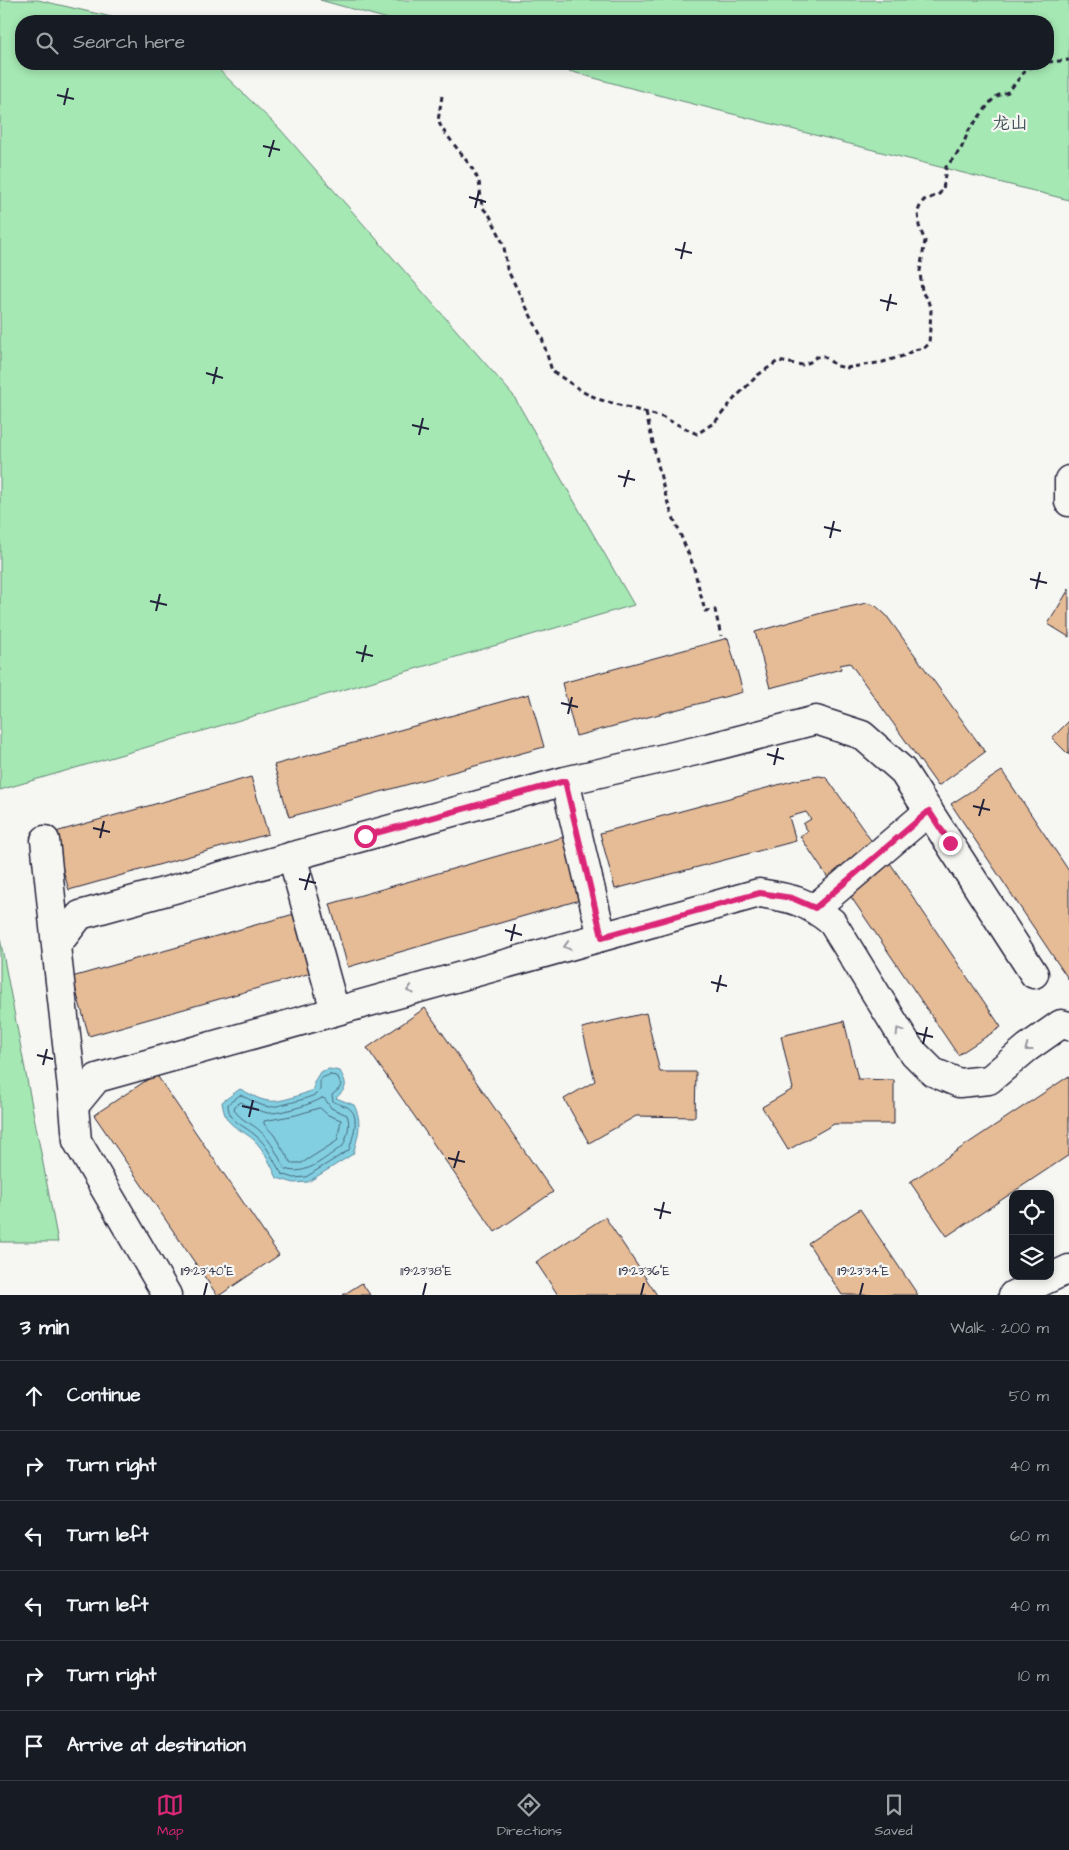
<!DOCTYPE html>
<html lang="en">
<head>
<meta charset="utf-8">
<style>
	:root { --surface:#171b24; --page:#242831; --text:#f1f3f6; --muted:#9ea1a6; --line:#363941; --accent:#db2777 }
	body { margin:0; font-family:"Architects Daughter","LXGW WenKai TC",sans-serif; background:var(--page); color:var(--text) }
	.controls { position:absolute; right:15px; bottom:15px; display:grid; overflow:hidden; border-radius:10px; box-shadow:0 2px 8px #0003 }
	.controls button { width:45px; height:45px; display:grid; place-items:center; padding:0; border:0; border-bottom:1px solid var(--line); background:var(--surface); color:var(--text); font:25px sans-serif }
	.stop { position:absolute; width:15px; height:15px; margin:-11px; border:4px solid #db2777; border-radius:50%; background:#fff }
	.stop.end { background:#db2777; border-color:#fff; box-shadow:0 1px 5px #0008 }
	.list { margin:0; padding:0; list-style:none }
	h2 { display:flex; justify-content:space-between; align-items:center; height:65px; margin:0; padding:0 20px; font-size:21px }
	h2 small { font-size:16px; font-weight:400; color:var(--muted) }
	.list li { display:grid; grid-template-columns:32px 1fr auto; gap:15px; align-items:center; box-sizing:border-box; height:70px; padding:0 20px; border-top:1px solid var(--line) }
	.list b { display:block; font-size:19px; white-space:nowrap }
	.list em { font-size:16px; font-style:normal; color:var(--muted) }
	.icon { flex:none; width:28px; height:28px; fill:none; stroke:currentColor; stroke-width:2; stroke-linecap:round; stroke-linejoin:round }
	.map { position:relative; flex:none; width:1069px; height:1295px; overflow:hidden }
	.search { position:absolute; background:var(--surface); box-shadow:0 2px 8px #0003; left:15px; right:15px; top:15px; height:55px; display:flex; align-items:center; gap:12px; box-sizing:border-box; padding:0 18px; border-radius:20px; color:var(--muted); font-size:19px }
	.sheet { height:485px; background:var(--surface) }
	nav { display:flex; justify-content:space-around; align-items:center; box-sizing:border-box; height:70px; border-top:1px solid var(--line); background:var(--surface); font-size:14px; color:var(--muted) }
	nav a { display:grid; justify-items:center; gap:2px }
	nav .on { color:var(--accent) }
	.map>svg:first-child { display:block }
	.green { fill:#a5e8b3; stroke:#648577 }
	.water { fill:#82cfe1; stroke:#5c8a9f }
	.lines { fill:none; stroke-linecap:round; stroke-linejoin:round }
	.shore { stroke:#48677d; stroke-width:1 }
	.building { fill:#e6bc96; stroke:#22223b }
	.minor-casing { stroke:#22223b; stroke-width:31 }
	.path { stroke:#22223b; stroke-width:3; stroke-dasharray:5 4; stroke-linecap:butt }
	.minor { stroke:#f6f6f2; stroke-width:28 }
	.oneway { stroke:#9797a0 }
	.route { stroke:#db2777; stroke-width:6 }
	.ticks { fill:none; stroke:#22223b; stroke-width:2 }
	.labels { text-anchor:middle; stroke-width:4.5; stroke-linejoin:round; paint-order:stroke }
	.park-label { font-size:18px; fill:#435459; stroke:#f6f6f2 }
	.ticks-label { font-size:12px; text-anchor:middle; fill:#22223b; stroke:#f6f6f2; stroke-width:4.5; stroke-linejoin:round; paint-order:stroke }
</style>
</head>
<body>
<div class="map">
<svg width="1069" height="1295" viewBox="0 0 1069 1295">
	<rect width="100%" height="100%" fill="#f6f6f2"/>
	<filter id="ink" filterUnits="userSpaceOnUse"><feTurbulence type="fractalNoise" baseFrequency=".02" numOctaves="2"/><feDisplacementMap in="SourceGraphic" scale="10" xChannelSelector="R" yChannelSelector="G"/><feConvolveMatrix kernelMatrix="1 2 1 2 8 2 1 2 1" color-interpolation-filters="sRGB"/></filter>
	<g filter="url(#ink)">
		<path class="green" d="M 0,0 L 38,0 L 129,21 L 21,21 L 21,64 L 213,64 L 280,129 L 513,395 L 634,605 L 0,790 Z
			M 320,0 L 1069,0 L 1069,200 L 623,86 L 544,64 L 1048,64 L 1048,21 L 395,21 Z
			M 0,938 L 58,1242 L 0,1242 Z"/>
		<path class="water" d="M 329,1069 L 340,1071 C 348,1085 347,1088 336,1098 L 354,1105 C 363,1123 358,1136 353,1154 L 308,1182 L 294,1183 L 277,1178 C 271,1165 265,1151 254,1140 C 238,1126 225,1128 222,1102 L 240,1089 C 249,1093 258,1100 269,1101 C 281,1103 302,1094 314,1090 L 314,1082 L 320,1072 Z"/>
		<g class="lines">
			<path class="shore" d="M 330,1075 L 337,1076 L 341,1085 L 339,1089 L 332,1095 L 333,1101 C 338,1105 347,1105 351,1110 C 360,1119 352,1139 349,1150 L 306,1177 L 294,1178 L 282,1174 C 273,1161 268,1145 255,1135 C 244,1125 228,1122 228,1104 L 240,1095 C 250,1099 259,1106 270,1107 C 276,1107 316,1097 319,1092 C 323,1083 314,1079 330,1075 Z
				M 322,1098 L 325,1099 L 331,1108 L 347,1115 C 351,1124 347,1137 343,1146 C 325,1157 307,1177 285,1169 C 278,1156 272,1142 261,1132 C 253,1123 240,1121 234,1109 L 235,1106 L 241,1102 C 250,1107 258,1111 268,1113 C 279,1114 313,1104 322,1098 Z
				M 320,1108 L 328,1115 L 341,1120 L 337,1141 L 302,1163 L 291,1163 L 274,1135 L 264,1124 L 264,1121 L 296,1115 Z"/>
		</g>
		<path class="building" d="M 1069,589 L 1069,637 L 1048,624 Z
			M 867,603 L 876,606 L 886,615 L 985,752 L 938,786 L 850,663 L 840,665 L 841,669 L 770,688 L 755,632 L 825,612 Z
			M 728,638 L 743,692 L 576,736 L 562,683 Z
			M 529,694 L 544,747 L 289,817 L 274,765 Z
			M 1069,721 L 1069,755 L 1052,738 Z
			M 1002,771 L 1069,871 L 1069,980 L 951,804 Z
			M 819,776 L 825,777 L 829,781 L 875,846 L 828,878 L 800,836 L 808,831 L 803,824 L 811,819 L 806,812 L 789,817 L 796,841 L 615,889 L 600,833 L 796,780 Z
			M 251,777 L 268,834 L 69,890 L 52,833 Z
			M 564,837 L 583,899 L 348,967 L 330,904 Z
			M 890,863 L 1001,1027 L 958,1055 L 847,891 Z
			M 301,912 L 318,971 L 89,1036 L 72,977 Z
			M 425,1008 L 553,1192 L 495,1232 L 367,1048 Z
			M 646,1013 L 660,1072 L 696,1072 L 695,1117 L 636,1116 L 589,1143 L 564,1099 L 595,1081 L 582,1028 Z
			M 844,1021 L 858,1079 L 894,1080 L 894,1124 L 834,1124 L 788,1150 L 762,1107 L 793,1089 L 781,1036 Z
			M 156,1074 L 279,1255 L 220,1295 L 217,1295 L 94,1115 Z
			M 1069,1076 L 1069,1155 L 947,1236 L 910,1182 Z
			M 860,1209 L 918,1295 L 842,1295 L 808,1243 Z
			M 605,1217 L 657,1295 L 558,1295 L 536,1262 Z
			M 362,1283 L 370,1295 L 343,1295 Z"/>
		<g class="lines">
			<defs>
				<path id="minor" d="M 1069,480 L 1069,502
					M 565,781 L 602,937
					M 45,840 L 56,946
					M 292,856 L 335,1011
					M 815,908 L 929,811
					M 74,1106 L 56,946 L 80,915 L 565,781 L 704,749 L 816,720 L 862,735 L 902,770 L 1034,974
					M 167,1295 L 77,1141 L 74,1106 L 97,1078 L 759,893 C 792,898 806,901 832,922 L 910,1049 L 933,1072 L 959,1083 L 989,1080 L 1027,1048 L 1061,1024 L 1069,1026
					M 1013,1295 L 1069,1269"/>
			</defs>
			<use href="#minor" class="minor-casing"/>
			<path class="path" d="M 1048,62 L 1069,60
				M 442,96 L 438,121 L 443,130 L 472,168 L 479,181 L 482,207 L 490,216 L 500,236 L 504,247 L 507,269 L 542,338 L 552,371 L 585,393 L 601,400 L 662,417 L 697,434 L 715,422 L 734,399 L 758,375 L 778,361 L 802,365 L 810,362 L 816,357 L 823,356 L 837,366 L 846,368 L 883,362 L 903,356 L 914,350 L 924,348 L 929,344 L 931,310 L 928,301 L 922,292 L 920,271 L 925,241 L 919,226 L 918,211 L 921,204 L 924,200 L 938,195 L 943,190 L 946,167 L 961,149 L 969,130 L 993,99 L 997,96 L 1008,92 L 1027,69 L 1039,64
				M 646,413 L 663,486 L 669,507 L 693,565 L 705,611 L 715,610 L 721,636"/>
			<use href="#minor" class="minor"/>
		</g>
		<defs><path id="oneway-chevron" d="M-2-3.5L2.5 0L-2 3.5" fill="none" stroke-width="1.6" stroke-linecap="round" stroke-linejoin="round" transform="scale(1.25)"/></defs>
		<g class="oneway">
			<use href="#oneway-chevron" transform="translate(567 946) rotate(164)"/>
			<use href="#oneway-chevron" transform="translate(410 990) rotate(164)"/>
			<use href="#oneway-chevron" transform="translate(899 1031) rotate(-122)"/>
			<use href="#oneway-chevron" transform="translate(1028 1048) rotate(143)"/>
		</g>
	</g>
	<g class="lines" filter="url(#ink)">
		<path class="route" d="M 365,836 L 565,781 L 602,937 L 760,893 L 792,898 L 815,908 L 929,811 L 950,843"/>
	</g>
	<path class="ticks" d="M 57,95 L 74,99M 64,105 L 68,88M 263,146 L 280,150M 269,157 L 274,140M 469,197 L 486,202M 475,208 L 479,191M 675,249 L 692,253M 681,259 L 685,242M 880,300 L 897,304M 887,311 L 891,294M 206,373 L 223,378M 213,384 L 217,367M 412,425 L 429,429M 419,435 L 423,418M 618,476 L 635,480M 624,487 L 629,470M 824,527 L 841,531M 830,538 L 834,521M 1030,579 L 1047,583M 1036,589 L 1040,572M 150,601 L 167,605M 156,611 L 160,594M 356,652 L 373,656M 362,662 L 366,645M 561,703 L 578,707M 568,714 L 572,697M 767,754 L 784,759M 774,765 L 778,748M 973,806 L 990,810M 979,816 L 984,799M 93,828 L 110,832M 100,838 L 104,821M 299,879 L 316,883M 305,890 L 310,873M 505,930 L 522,935M 511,941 L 515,924M 711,982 L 727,986M 717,992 L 721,975M 916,1033 L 933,1037M 923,1044 L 927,1027M 37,1055 L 53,1059M 43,1065 L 47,1049M 242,1106 L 259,1110M 249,1117 L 253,1100M 448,1158 L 465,1162M 454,1168 L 459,1151M 654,1209 L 671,1213M 660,1219 L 664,1202M 204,1295 L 207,1283M 423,1295 L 426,1283M 641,1295 L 644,1283M 860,1295 L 863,1283"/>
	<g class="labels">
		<g class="park-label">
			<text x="1010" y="129">龙山</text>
		</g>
	</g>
	<g class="ticks-label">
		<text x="207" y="1275">119°23'40"E</text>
		<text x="426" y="1275">119°23'38"E</text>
		<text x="644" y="1275">119°23'36"E</text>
		<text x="863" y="1275">119°23'34"E</text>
	</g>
</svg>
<div class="controls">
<button><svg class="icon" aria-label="locate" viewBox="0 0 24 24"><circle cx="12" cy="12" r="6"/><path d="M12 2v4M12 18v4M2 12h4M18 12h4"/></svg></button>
<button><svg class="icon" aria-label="layers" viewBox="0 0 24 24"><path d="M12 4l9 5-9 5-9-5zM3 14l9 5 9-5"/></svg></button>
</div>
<div class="stop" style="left:365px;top:836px"></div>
<div class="stop end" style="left:950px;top:843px"></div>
<div class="search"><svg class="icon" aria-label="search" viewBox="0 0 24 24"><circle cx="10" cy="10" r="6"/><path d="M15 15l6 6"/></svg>Search here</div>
</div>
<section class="sheet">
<h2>3 min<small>Walk · 200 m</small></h2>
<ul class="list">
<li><svg class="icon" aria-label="ahead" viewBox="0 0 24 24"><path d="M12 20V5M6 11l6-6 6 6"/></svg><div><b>Continue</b></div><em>50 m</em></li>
<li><svg class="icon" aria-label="right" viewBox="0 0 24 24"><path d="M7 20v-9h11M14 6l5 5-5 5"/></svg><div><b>Turn right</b></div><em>40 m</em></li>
<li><svg class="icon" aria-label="left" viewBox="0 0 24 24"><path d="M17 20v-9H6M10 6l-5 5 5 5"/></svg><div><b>Turn left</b></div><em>60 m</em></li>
<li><svg class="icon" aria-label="left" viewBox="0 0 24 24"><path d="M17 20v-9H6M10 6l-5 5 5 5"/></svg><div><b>Turn left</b></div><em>40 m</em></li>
<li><svg class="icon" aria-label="right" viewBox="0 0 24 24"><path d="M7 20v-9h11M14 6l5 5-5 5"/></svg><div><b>Turn right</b></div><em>10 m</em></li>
<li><svg class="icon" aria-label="arrive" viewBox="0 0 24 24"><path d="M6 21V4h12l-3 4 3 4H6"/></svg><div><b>Arrive at destination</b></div></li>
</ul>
</section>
<nav>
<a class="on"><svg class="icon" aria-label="map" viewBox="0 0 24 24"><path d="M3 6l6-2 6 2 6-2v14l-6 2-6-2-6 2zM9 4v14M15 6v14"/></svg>Map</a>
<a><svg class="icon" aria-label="directions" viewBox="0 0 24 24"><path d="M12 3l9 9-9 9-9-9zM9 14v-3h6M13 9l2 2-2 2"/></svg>Directions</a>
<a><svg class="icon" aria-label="saved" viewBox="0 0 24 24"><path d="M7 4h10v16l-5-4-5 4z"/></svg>Saved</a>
</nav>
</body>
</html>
